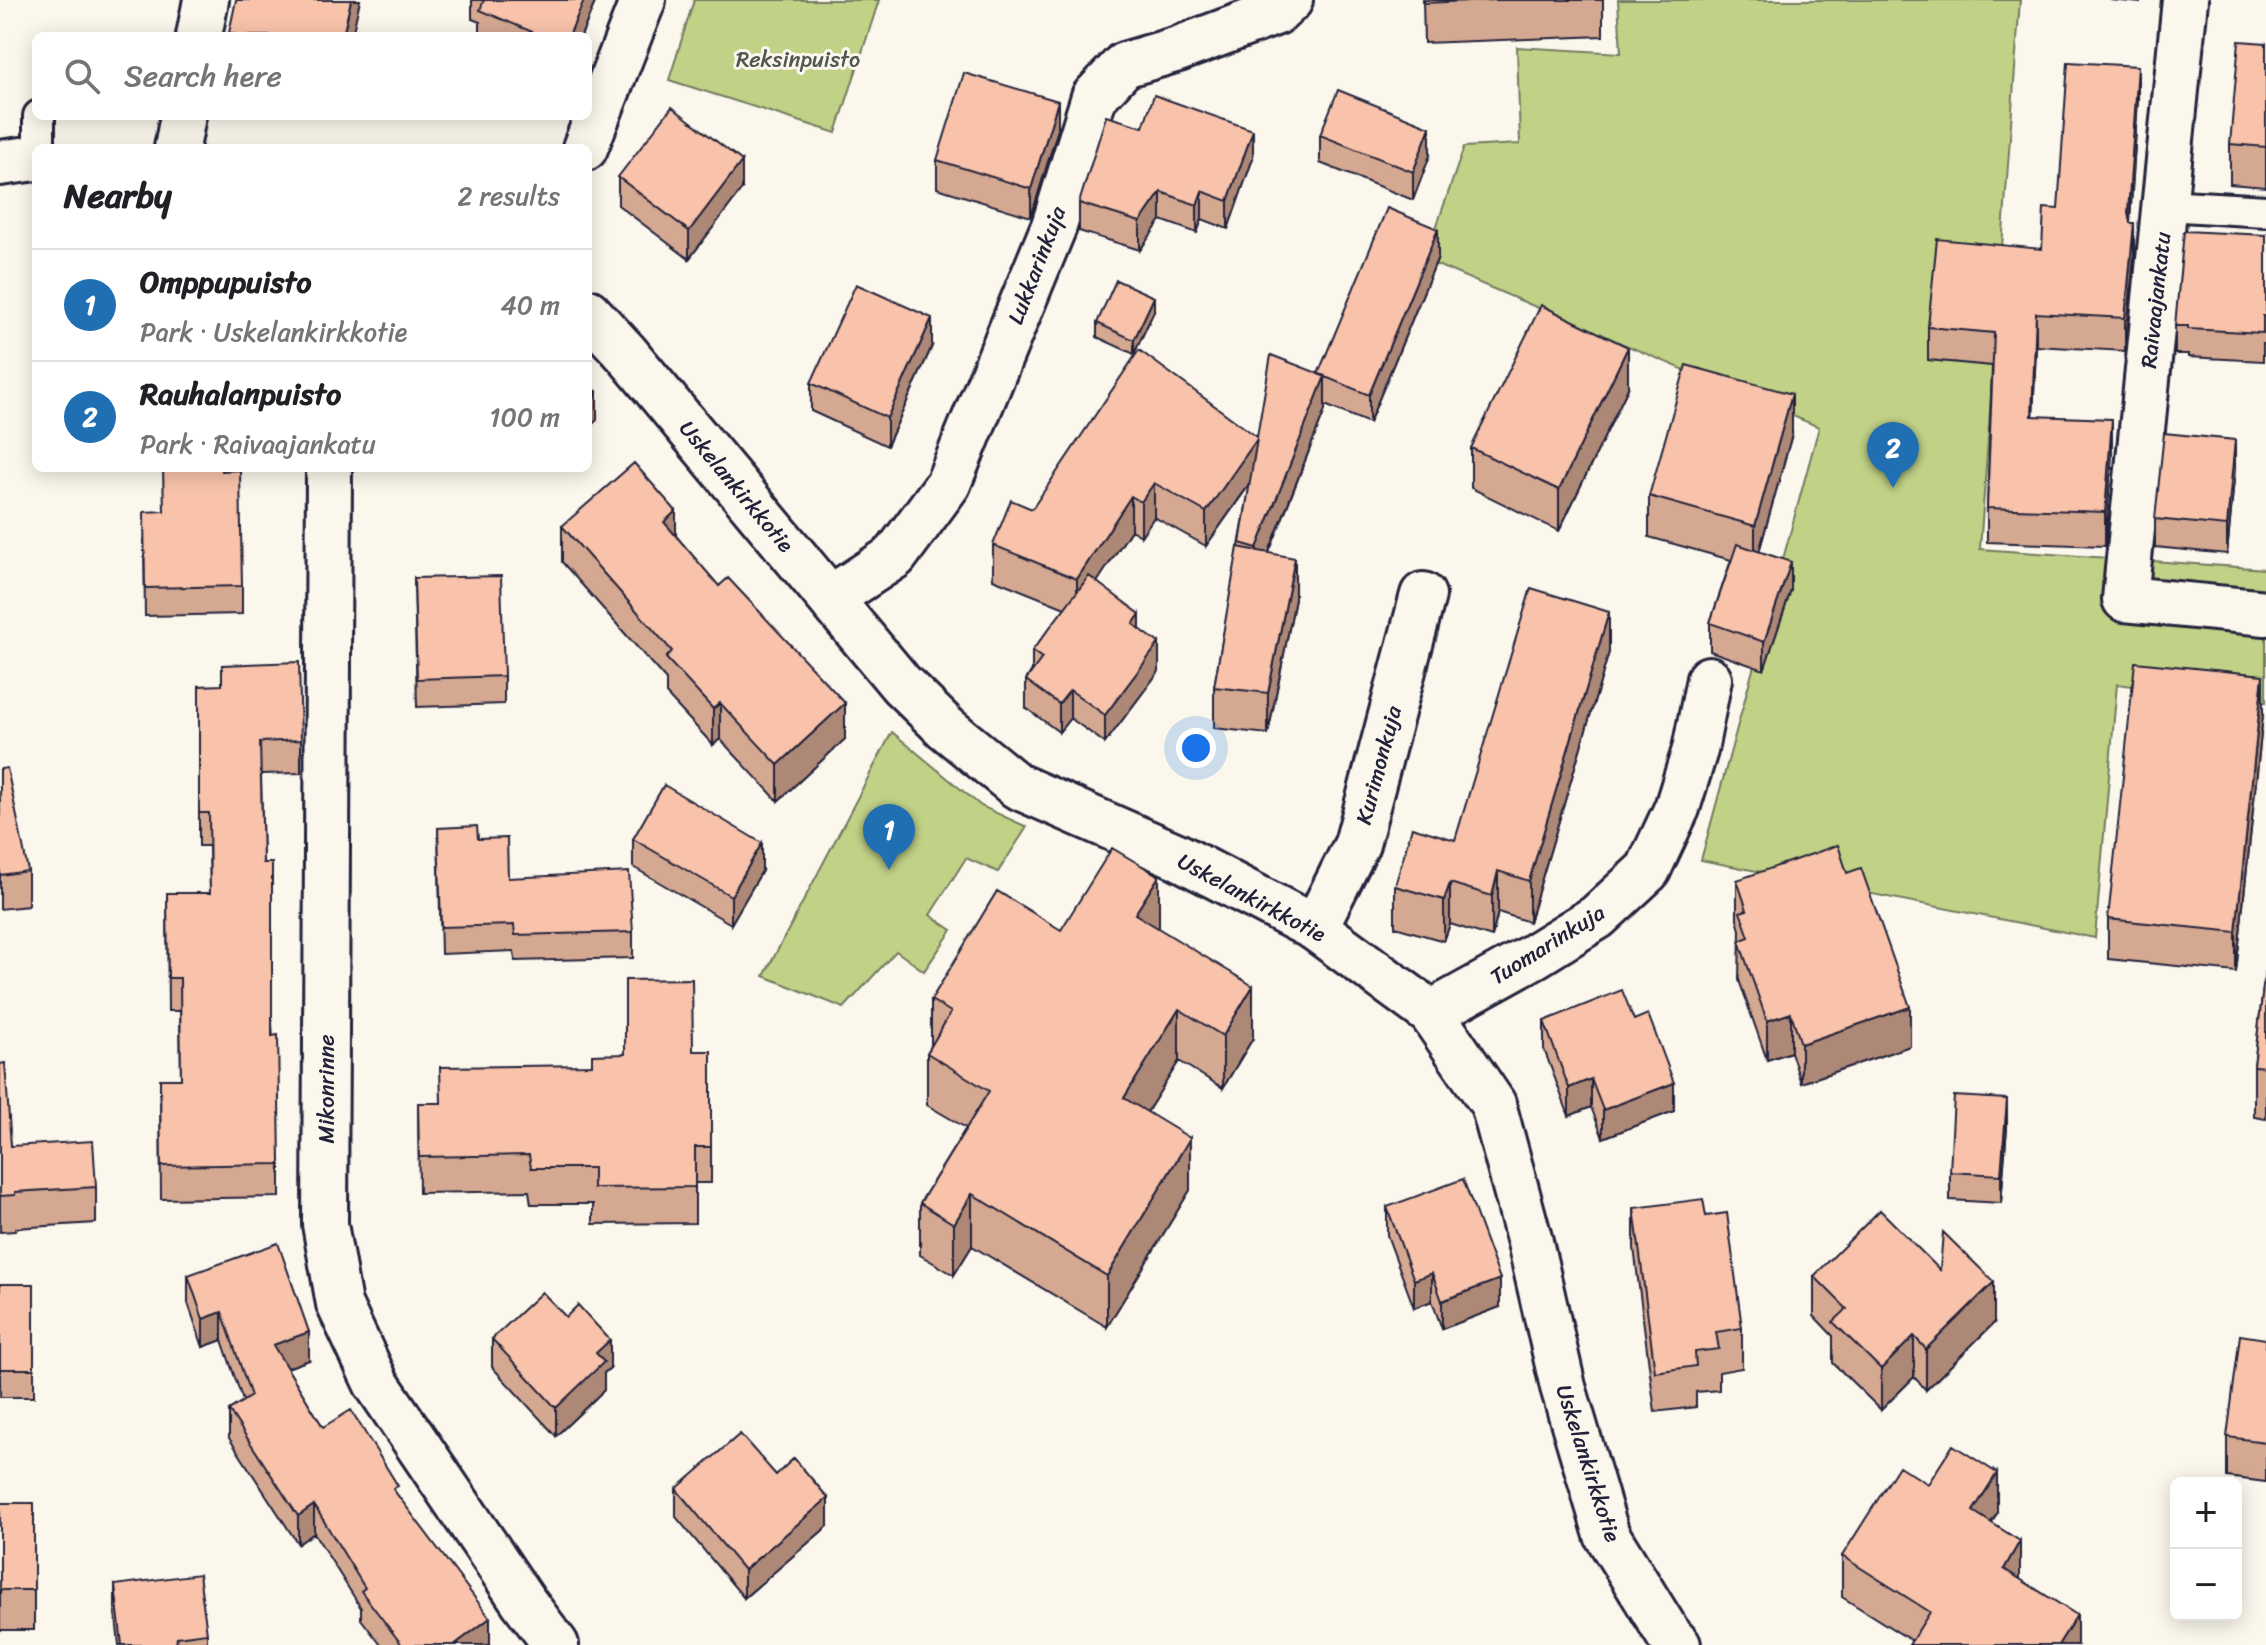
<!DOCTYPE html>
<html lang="en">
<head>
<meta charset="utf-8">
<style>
	:root { --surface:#fff; --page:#f2f2f2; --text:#202124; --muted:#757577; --line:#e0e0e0; --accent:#1f6fb2 }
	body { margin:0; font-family:Sriracha,sans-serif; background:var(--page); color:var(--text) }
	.controls { position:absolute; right:24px; bottom:24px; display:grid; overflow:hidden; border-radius:12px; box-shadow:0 4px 20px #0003 }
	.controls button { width:72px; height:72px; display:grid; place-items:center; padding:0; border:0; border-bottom:2px solid var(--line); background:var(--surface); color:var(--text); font:40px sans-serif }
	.you { position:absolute; left:1196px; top:748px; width:28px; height:28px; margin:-20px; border:6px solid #fff; border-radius:50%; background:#1a73e8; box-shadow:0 0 0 12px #1a73e833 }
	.badge { display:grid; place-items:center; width:52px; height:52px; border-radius:50%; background:var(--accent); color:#fff; font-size:26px; font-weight:700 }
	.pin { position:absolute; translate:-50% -66px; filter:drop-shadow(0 2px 4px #0008) }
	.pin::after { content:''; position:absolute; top:42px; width:28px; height:24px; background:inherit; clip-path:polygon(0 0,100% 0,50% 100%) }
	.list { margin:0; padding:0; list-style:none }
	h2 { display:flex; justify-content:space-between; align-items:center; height:104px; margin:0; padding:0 32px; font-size:34px }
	h2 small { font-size:26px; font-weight:400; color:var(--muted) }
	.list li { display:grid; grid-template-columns:52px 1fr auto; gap:24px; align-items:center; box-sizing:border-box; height:112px; padding:0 32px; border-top:2px solid var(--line) }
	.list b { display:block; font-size:30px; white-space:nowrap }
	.list p { margin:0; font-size:26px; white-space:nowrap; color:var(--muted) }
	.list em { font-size:26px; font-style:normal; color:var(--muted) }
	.icon { flex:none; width:44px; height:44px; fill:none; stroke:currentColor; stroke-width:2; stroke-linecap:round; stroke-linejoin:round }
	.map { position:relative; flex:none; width:2266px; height:1645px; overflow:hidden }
	.search { position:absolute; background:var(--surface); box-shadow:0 4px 20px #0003; left:32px; top:32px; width:560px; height:88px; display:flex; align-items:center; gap:20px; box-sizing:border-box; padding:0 28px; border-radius:12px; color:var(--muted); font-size:30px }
	.panel { position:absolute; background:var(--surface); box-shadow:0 4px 20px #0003; left:32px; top:144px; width:560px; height:328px; border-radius:12px }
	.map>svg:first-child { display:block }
	.green { fill:#c1d186; stroke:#727a60; stroke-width:2 }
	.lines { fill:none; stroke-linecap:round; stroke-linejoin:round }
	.lane-casing { stroke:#22223b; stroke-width:36 }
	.street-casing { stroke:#22223b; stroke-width:50 }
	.lane { stroke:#fbf7ec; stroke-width:30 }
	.street { stroke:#fbf7ec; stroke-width:44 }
	.wall { fill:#d5a892; stroke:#22223b; stroke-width:2 }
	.shaded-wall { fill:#ae8877; stroke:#22223b; stroke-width:2 }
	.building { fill:#f8c3aa; stroke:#22223b; stroke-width:2 }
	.labels { text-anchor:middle; stroke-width:6; stroke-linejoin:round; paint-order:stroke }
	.park-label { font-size:22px; fill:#525752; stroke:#fbf7ec }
	.street-label { font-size:22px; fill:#22223b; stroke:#fbf7ec }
</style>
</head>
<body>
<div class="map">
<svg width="2266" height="1645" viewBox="0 0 2266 1645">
	<rect width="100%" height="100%" fill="#fbf7ec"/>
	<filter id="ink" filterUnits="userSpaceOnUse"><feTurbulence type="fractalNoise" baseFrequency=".0125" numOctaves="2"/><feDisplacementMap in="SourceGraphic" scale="16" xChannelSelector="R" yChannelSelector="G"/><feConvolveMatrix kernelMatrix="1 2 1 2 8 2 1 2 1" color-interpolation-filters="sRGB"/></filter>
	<g filter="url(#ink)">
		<path class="green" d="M 694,0 L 879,0 L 836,133 L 669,80 Z
			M 1618,0 L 2020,0 L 1980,549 L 2266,569 L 2266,702 L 2117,684 L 2095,938 L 1701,860 L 1819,427 L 1425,260 L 1464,147 L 1520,144 L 1517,47 L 1621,53 Z
			M 892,732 L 981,806 L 1027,827 L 998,872 L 966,858 L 930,915 L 952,930 L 924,971 L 896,951 L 844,1008 L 764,976 Z"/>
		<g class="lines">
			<defs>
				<path id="lane" d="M 39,116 L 39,148
					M 2165,205 L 2266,211"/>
				<path id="street" d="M 2185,0 L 2125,599 L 2266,613
					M 199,36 L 206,0
					M 177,148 L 183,116
					M 585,148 L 643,0
					M 0,163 L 36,158
					M 588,312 L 626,353 L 901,684 L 946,728 L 1017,786 L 1177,856 L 1315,928 L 1431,1013 L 1493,1104 L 1530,1242 L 1563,1387 L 1607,1535 L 1668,1634 L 1678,1645
					M 329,468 L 325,1224 L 339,1304 L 376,1383 L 523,1601 L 556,1645
					M 831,598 L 895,556 L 948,484 L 1054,226 L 1094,97 L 1124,65 L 1178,49 L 1277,12 L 1290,0
					M 1315,928 L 1357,844 L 1423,595
					M 1431,1013 L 1534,956 L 1597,917 L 1648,870 L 1677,808 L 1695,750 L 1709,679"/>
			</defs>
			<use href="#lane" class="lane-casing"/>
			<use href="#street" class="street-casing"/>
			<use href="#lane" class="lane"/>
			<use href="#street" class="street"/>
		</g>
		<path class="wall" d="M 472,0 L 596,0 L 581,36 L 480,36 L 480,22 L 472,19 Z
			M 1423,0 L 1603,0 L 1603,36 L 1424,43 Z
			M 2110,0 L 2140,0 L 2140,3 Z
			M 2266,43 L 2266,187 L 2230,184 L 2230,144 Z
			M 2138,99 L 2130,223 L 2134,256 L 2125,351 L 2036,346 L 2033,416 L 2112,452 L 2105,546 L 1987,542 L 1987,508 L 1992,366 L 1928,360 L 1928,327 L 2042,249 L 2058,209 Z
			M 1143,127 L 1253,158 L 1228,229 L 1202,219 L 1197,233 L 1161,220 L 1140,250 L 1079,231 L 1079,203 Z
			M 1058,129 L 1031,217 L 937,188 L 937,160 Z
			M 1320,135 L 1430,155 L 1413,200 L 1320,163 Z
			M 618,177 L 742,189 L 689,259 L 618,205 Z
			M 2266,235 L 2266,344 L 2263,344 L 2263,361 L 2188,357 L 2188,354 L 2175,354 L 2175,326 Z
			M 1438,257 L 1369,423 L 1325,405 L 1325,410 L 1269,553 L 1295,599 L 1268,734 L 1214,728 L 1214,687 L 1250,484 L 1206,546 L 1154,517 L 1141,536 L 1131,530 L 1097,582 L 1140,629 L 1159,671 L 1105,743 L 1070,718 L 1059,732 L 1026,708 L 1026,680 L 1032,670 L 1032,651 L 1065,608 L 993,579 L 993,545 L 1257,437 L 1318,374 Z
			M 1154,311 L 1134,354 L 1097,337 L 1097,323 Z
			M 932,346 L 887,446 L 811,411 L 811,383 Z
			M 1628,388 L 1559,531 L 1471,488 L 1471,448 Z
			M 1792,434 L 1759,552 L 1791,590 L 1764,670 L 1710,651 L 1710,623 L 1731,560 L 1649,537 L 1649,496 Z
			M 2235,468 L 2227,554 L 2155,547 L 2155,519 Z
			M 562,526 L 676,536 L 845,739 L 778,801 L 720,739 L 713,745 L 666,694 L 666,680 L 562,562 Z
			M 144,540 L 242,586 L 242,614 L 145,616 Z
			M 414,578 L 504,676 L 504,704 L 417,707 Z
			M 1609,652 L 1529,922 L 1498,912 L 1492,937 L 1450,924 L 1444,941 L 1395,927 L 1395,886 L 1455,840 Z
			M 199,686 L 301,740 L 301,773 L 261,774 L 263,863 L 280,1164 L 280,1197 L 161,1199 L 160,1079 L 181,1079 L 180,1011 L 168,1011 L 167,893 L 210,893 L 209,846 L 199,846 Z
			M 2263,715 L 2236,972 L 2108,959 L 2108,919 Z
			M 0,769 L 28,871 L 28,906 L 0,909 Z
			M 438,828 L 478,839 L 508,878 L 633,932 L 633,958 L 515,961 L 514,951 L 441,954 Z
			M 633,839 L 762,871 L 731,924 L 633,867 Z
			M 1847,873 L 1910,1046 L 1801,1083 L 1791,1052 L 1767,1060 L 1739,980 L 1740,930 L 1737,919 L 1737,880 Z
			M 1158,928 L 1253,1038 L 1223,1088 L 1179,1061 L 1147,1112 L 1190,1190 L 1107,1327 L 972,1246 L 954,1275 L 920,1255 L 920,1203 L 966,1128 L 927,1105 L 927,1053 L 931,1046 L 931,1000 L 1061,930 Z
			M 2266,961 L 2266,1119 L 2254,1117 L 2254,1066 Z
			M 1634,1020 L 1674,1111 L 1603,1138 L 1591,1107 L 1569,1116 L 1544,1049 L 1544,1021 Z
			M 693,1051 L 711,1147 L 711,1183 L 695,1183 L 695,1223 L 593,1224 L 593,1204 L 531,1204 L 529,1191 L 419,1193 L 418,1103 L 440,1103 L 592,1065 L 625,1054 Z
			M 0,1064 L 11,1146 L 96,1187 L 96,1223 L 15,1228 L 15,1231 L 0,1232 Z
			M 2007,1127 L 2001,1203 L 1950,1200 L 1950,1172 Z
			M 1387,1207 L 1500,1307 L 1442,1329 L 1432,1301 L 1414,1308 L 1387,1235 Z
			M 1634,1208 L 1706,1216 L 1742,1328 L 1742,1368 L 1719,1372 L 1719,1390 L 1696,1392 L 1696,1407 L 1655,1412 L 1634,1248 Z
			M 188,1275 L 309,1360 L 287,1368 L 323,1427 L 398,1496 L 490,1645 L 381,1645 L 361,1619 L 361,1608 L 314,1533 L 298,1544 L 229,1438 L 229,1410 L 243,1401 L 222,1340 L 203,1347 L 188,1303 Z
			M 1814,1276 L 1994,1323 L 1926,1390 L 1914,1377 L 1881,1410 L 1833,1363 L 1833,1336 L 1814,1316 Z
			M 0,1284 L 34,1284 L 34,1397 L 0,1397 Z
			M 492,1339 L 610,1368 L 604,1373 L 604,1390 L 556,1436 L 492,1367 Z
			M 2266,1339 L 2266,1482 L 2227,1477 L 2227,1437 Z
			M 776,1475 L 828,1526 L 744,1598 L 676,1517 L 676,1489 Z
			M 1928,1484 L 1997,1513 L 1992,1523 L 2020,1579 L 2077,1645 L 1912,1641 L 1842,1597 L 1842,1556 Z
			M 0,1503 L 34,1503 L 34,1630 L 0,1630 Z
			M 115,1585 L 207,1633 L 207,1645 L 119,1645 L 115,1608 Z"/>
		<path class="shaded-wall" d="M 351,0 L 360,0 L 352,36 L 343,36 Z
			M 584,0 L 596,0 L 581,36 L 569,36 Z
			M 2138,66 L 2138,99 L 2128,246 L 2128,213 Z
			M 1058,101 L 1058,129 L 1031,217 L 1031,189 Z
			M 1430,127 L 1430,155 L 1413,200 L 1413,172 Z
			M 1253,130 L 1253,158 L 1228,229 L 1228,201 Z
			M 742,161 L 742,189 L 689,259 L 689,231 Z
			M 1202,191 L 1202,219 L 1197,233 L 1197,205 Z
			M 1161,192 L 1161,220 L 1140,250 L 1140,222 Z
			M 2134,223 L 2134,256 L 2125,351 L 2125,318 Z
			M 1438,229 L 1438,257 L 1369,423 L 1369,395 Z
			M 1154,297 L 1154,311 L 1134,354 L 1134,340 Z
			M 2036,313 L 2036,346 L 2032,449 L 2032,416 Z
			M 932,318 L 932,346 L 887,446 L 887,418 Z
			M 1628,347 L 1628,388 L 1559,531 L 1559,490 Z
			M 1325,376 L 1325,410 L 1257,582 L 1257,548 Z
			M 597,392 L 597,420 L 588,428 L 588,400 Z
			M 1792,394 L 1792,434 L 1755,566 L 1755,526 Z
			M 2112,419 L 2112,452 L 2105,546 L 2105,512 Z
			M 1257,439 L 1257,473 L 1206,546 L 1206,512 Z
			M 2235,440 L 2235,468 L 2227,554 L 2227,526 Z
			M 1154,483 L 1154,517 L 1141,536 L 1141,502 Z
			M 1131,496 L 1131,530 L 1077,613 L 1077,579 Z
			M 676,511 L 676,547 L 664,522 Z
			M 1295,558 L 1295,599 L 1268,734 L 1268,693 Z
			M 1791,562 L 1791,590 L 1764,670 L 1764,642 Z
			M 1609,612 L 1609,652 L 1529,922 L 1529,881 Z
			M 1140,614 L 1140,642 L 1133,624 Z
			M 1159,643 L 1159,671 L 1105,743 L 1105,715 Z
			M 2263,675 L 2263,715 L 2236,972 L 2236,932 Z
			M 1070,690 L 1070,718 L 1059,732 L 1059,704 Z
			M 720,703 L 720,739 L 713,745 L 713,709 Z
			M 845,703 L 845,739 L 778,801 L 778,765 Z
			M 762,843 L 762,871 L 731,924 L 731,896 Z
			M 1498,871 L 1498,912 L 1492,937 L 1492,896 Z
			M 1159,876 L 1159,928 L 1135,966 L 1135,914 Z
			M 1450,883 L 1450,924 L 1444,941 L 1444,900 Z
			M 1253,986 L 1253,1038 L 1223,1088 L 1223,1036 Z
			M 1910,1007 L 1910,1046 L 1801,1083 L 1801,1044 Z
			M 1179,1009 L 1179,1061 L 1124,1149 L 1124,1098 Z
			M 1791,1013 L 1791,1052 L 1767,1060 L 1767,1021 Z
			M 1591,1079 L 1591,1107 L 1569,1116 L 1569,1088 Z
			M 1674,1083 L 1674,1111 L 1603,1138 L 1603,1110 Z
			M 2007,1099 L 2007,1127 L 2001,1203 L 2001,1175 Z
			M 1190,1138 L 1190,1190 L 1107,1327 L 1107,1276 Z
			M 972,1194 L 972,1246 L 954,1275 L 954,1224 Z
			M 1432,1273 L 1432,1301 L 1414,1308 L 1414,1280 Z
			M 1500,1279 L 1500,1307 L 1442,1329 L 1442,1301 Z
			M 1994,1282 L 1994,1323 L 1926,1390 L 1926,1349 Z
			M 222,1312 L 222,1340 L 203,1347 L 203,1319 Z
			M 309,1332 L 309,1360 L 273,1373 L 273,1345 Z
			M 1914,1336 L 1914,1377 L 1881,1410 L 1881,1369 Z
			M 610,1340 L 610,1368 L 604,1373 L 604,1390 L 556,1436 L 556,1408 L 596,1353 Z
			M 1997,1473 L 1997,1513 L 1973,1552 L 1973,1511 Z
			M 828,1498 L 828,1526 L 744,1598 L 744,1570 Z
			M 314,1505 L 314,1533 L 298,1544 L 298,1516 Z
			M 2020,1541 L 2020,1581 L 2004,1569 Z
			M 2077,1615 L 2077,1645 L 2058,1645 Z
			M 490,1618 L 490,1645 L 454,1645 Z"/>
		<path class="building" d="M 236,0 L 351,0 L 343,36 L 241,36 L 229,33 Z
			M 484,0 L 584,0 L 569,36 L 542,36 L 480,10 Z
			M 1424,0 L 1494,0 L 1424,3 Z
			M 2239,41 L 2266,43 L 2266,147 L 2230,144 Z
			M 2068,62 L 2138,66 L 2128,213 L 2130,223 L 2134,223 L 2125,318 L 2036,313 L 2032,416 L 2112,419 L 2105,512 L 1987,508 L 1994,333 L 1928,327 L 1937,239 L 2042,249 L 2044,208 L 2058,209 Z
			M 964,73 L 1058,101 L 1031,189 L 937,160 Z
			M 1338,90 L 1430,127 L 1413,172 L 1320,135 Z
			M 1154,95 L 1253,130 L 1228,201 L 1202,191 L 1197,205 L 1161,192 L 1140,222 L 1079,203 L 1106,116 L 1143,127 Z
			M 672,107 L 742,161 L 689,231 L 618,177 Z
			M 1387,208 L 1438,229 L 1369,395 L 1318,374 Z
			M 2184,231 L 2266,235 L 2266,316 L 2263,316 L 2263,333 L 2188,329 L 2188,326 L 2175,326 Z
			M 1116,280 L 1154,297 L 1134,340 L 1097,323 Z
			M 856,284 L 932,318 L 887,418 L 811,383 Z
			M 1541,305 L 1628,347 L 1559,490 L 1471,448 Z
			M 1139,350 L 1257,437 L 1271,355 L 1325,376 L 1257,548 L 1240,543 L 1257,439 L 1206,512 L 1154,483 L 1141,502 L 1131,496 L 1077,579 L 993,545 L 1011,500 L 1032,509 Z
			M 1686,365 L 1792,394 L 1755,526 L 1649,496 Z
			M 588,382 L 597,392 L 588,400 Z
			M 2164,433 L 2235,440 L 2227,526 L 2155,519 Z
			M 634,463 L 676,511 L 664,522 L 719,586 L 728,578 L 845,703 L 778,765 L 720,703 L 713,709 L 666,658 L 672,651 L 562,526 Z
			M 163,468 L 221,468 L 222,471 L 240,470 L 242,586 L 145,588 L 144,512 L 164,511 Z
			M 1737,544 L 1791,562 L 1764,642 L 1710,623 Z
			M 1238,547 L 1295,558 L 1268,693 L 1214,687 Z
			M 501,576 L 504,676 L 417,679 L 414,578 Z
			M 1089,576 L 1140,614 L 1133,624 L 1159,643 L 1105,715 L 1070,690 L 1059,704 L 1026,680 L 1042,658 L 1032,651 Z
			M 1531,588 L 1609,612 L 1529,881 L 1498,871 L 1492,896 L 1450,883 L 1444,900 L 1395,886 L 1412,827 L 1455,840 Z
			M 299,662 L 301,740 L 260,742 L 263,863 L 272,863 L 272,1036 L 278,1035 L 280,1164 L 161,1166 L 160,1079 L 181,1079 L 180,978 L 168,978 L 167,893 L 210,893 L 209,813 L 199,813 L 199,686 L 222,685 L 222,665 Z
			M 2135,662 L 2263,675 L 2236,932 L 2108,919 Z
			M 7,768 L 28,871 L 0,875 L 0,769 Z
			M 664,785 L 762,843 L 731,896 L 633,839 Z
			M 477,826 L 478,839 L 507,838 L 508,878 L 629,872 L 633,932 L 515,935 L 514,925 L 441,927 L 438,828 Z
			M 1838,845 L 1847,873 L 1861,868 L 1910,1007 L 1801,1044 L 1791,1013 L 1767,1021 L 1739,941 L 1749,937 L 1740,912 L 1747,910 L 1737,880 Z
			M 1112,848 L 1159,876 L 1135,914 L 1253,986 L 1223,1036 L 1179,1009 L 1124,1098 L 1190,1138 L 1107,1276 L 972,1194 L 954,1224 L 920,1203 L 989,1091 L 927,1053 L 951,1012 L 931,1000 L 997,891 L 1061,930 Z
			M 2266,961 L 2266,1067 L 2254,1066 Z
			M 692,979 L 693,1051 L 711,1051 L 711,1147 L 695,1147 L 695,1187 L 593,1188 L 593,1168 L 531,1168 L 529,1155 L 419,1157 L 418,1103 L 441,1103 L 440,1067 L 592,1065 L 592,1055 L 625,1054 L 625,980 Z
			M 1622,990 L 1634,1020 L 1648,1014 L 1674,1083 L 1603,1110 L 1591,1079 L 1569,1088 L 1544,1021 Z
			M 5,1063 L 11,1146 L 93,1141 L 96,1187 L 15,1192 L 15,1195 L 0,1196 L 0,1064 Z
			M 1954,1096 L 2007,1099 L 2001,1175 L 1950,1172 Z
			M 1463,1179 L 1500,1279 L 1442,1301 L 1432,1273 L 1414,1280 L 1387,1207 Z
			M 1703,1199 L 1706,1216 L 1727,1213 L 1742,1328 L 1716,1332 L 1719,1349 L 1695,1352 L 1696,1366 L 1655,1372 L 1634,1208 Z
			M 1880,1210 L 1940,1270 L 1943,1232 L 1994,1282 L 1926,1349 L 1914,1336 L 1881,1369 L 1833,1322 L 1847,1309 L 1814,1276 Z
			M 278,1243 L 309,1332 L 273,1345 L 323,1427 L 351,1410 L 398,1486 L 393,1489 L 490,1618 L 454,1645 L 402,1645 L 361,1591 L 365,1588 L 314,1505 L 298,1516 L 229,1410 L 251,1396 L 222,1312 L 203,1319 L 188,1275 Z
			M 0,1284 L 34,1284 L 34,1369 L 0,1369 Z
			M 542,1292 L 566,1317 L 578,1305 L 610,1340 L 596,1353 L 604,1362 L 556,1408 L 492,1339 Z
			M 2240,1335 L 2266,1339 L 2266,1442 L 2227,1437 Z
			M 740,1434 L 776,1475 L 794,1458 L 828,1498 L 744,1570 L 676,1489 Z
			M 1953,1445 L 1997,1473 L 1973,1511 L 2020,1541 L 2004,1569 L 2077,1615 L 2058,1645 L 1909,1645 L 1930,1612 L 1842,1556 L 1899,1466 L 1928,1484 Z
			M 0,1503 L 34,1503 L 34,1590 L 0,1590 Z
			M 199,1574 L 207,1633 L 177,1637 L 176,1645 L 122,1645 L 115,1585 Z"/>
	</g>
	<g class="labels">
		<g class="park-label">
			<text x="798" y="67">Reksinpuisto</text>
		</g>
		<g class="street-label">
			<text transform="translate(1036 265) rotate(-69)" y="8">Lukkarinkuja</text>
			<text transform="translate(2155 300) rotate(-84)" y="8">Raivaajankatu</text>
			<text transform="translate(737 486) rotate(50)" y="8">Uskelankirkkotie</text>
			<text transform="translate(1378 765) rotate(-75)" y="8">Kurimonkuja</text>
			<text transform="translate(1252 897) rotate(28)" y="8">Uskelankirkkotie</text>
			<text transform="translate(1547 944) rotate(-32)" y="8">Tuomarinkuja</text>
			<text transform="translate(326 1089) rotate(-90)" y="8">Mikonrinne</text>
			<text transform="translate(1589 1463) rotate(72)" y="8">Uskelankirkkotie</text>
		</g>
	</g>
</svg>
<div class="controls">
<button>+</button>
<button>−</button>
</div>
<div class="you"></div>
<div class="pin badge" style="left:889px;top:870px">1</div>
<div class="pin badge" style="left:1893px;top:488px">2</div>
<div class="search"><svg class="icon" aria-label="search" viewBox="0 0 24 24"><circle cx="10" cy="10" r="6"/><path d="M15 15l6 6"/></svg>Search here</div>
<section class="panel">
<h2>Nearby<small>2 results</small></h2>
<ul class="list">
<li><span class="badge">1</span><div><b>Omppupuisto</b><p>Park · Uskelankirkkotie</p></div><em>40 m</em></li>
<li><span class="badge">2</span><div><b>Rauhalanpuisto</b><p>Park · Raivaajankatu</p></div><em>100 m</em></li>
</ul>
</section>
</div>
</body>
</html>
